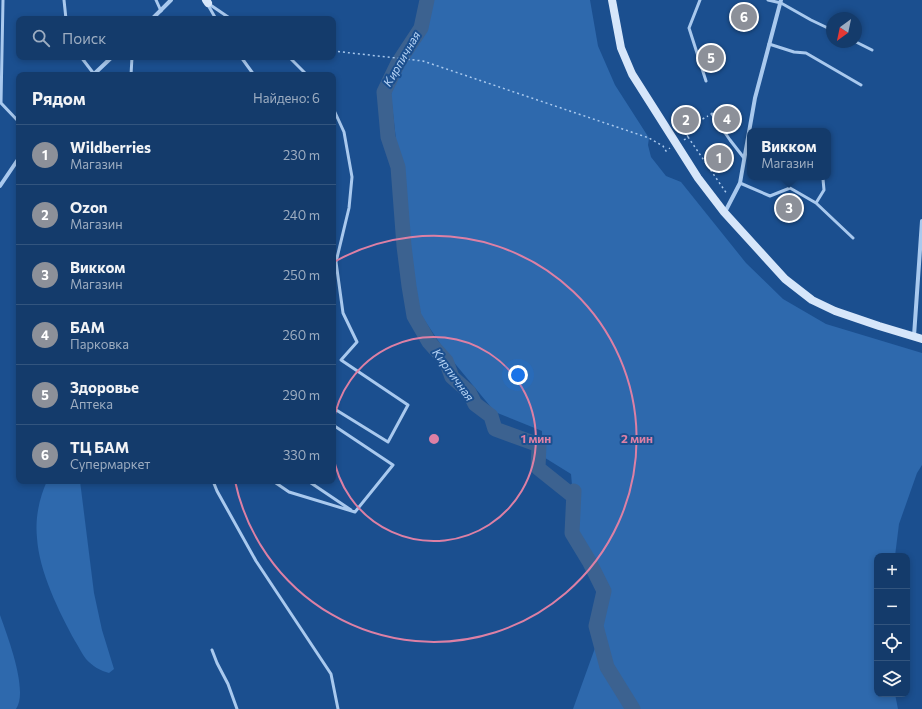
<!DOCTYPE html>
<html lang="ru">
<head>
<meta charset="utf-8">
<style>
	:root { --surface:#143b6b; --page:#1d4271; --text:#f1f3f6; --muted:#9dadc1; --line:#33557e; --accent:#8c9099 }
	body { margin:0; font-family:Commissioner,sans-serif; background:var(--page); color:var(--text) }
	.controls { position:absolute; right:12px; bottom:12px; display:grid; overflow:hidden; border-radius:8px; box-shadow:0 2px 6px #0003 }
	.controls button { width:36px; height:36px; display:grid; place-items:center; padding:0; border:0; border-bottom:1px solid var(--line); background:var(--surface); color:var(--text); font:20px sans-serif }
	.compass { position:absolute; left:826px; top:12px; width:36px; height:36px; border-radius:50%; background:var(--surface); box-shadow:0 2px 6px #0003; rotate:213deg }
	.you { position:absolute; left:518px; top:375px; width:14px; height:14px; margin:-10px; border:3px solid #fff; border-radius:50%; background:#1a73e8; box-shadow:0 0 0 6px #1a73e833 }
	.badge { display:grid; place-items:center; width:26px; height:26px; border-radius:50%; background:var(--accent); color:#fff; font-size:13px; font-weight:700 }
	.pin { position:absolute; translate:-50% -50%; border:2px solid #fff; box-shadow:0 1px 4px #0006 }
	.popup { position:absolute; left:747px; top:128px; width:84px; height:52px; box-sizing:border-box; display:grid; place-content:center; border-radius:8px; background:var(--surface); filter:drop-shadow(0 1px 3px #0005); font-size:13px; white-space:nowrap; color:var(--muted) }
	.popup b { font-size:15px; color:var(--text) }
	.popup::after { content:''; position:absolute; left:50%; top:100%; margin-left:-8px; border:8px solid transparent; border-top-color:var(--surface) }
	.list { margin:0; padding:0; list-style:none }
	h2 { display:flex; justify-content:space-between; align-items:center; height:52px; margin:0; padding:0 16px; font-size:17px }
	h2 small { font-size:13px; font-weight:400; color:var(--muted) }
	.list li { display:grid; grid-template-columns:26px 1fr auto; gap:12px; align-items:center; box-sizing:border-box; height:60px; padding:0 16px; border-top:1px solid var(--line) }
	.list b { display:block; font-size:15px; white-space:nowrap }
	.list p { margin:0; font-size:13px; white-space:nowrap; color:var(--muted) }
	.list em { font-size:13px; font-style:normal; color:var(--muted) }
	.icon { flex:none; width:22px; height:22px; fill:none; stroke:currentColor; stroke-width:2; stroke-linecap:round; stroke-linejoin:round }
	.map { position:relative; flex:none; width:922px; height:709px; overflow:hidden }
	.search { position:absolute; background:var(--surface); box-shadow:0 2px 6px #0003; left:16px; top:16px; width:320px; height:44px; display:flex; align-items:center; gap:10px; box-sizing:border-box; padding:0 14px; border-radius:8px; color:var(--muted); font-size:15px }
	.panel { position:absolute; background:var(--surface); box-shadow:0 2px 6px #0003; left:16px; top:72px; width:320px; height:412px; border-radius:8px }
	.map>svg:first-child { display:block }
	.green { fill:#2e69ad }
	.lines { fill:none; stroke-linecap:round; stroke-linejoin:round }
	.river { stroke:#3c6290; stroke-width:15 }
	.path { stroke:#a9c9ee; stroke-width:1.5; stroke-dasharray:2 3; stroke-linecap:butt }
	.lane { stroke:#a9c9ee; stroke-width:3 }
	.street { stroke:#a9c9ee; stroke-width:4 }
	.secondary { stroke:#d6e6fa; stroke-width:8 }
	.ring { fill:none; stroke:#dd80a5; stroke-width:2 }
	.labels { text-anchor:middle; stroke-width:4; stroke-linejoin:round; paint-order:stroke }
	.water-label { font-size:12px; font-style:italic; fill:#b5d3f5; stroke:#1b4f8f }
	.centre { fill:#dd80a5; stroke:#1b4f8f; stroke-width:2 }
	.ring-label { font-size:12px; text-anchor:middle; font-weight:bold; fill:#dd80a5; stroke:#1b4f8f; stroke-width:4; stroke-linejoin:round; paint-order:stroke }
</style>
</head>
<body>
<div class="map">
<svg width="922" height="709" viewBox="0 0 922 709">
	<rect width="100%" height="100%" fill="#1b4f8f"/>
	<path class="green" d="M 430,0 L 590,0 L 598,46 L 615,85 L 649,138 L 648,145 L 651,157 L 666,176 L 681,182 L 746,263 L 783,299 L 826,324 L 922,353 L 922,465 L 917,473 L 899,524 L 895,556 L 877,556 L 877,694 L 895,694 L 898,709 L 573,709 L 599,637 L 597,608 L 605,583 L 589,556 L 576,530 L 571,474 L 542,456 L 542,431 L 495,412 L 447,354 L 421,315 L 411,275 L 391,95 L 399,57 L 426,17 Z
		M 47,481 L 80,481 L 94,593 L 102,630 L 114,669 L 109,673 C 101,671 92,666 86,659 C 82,654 79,647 75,641 C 59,612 39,571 37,538 C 35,518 39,499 47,481 Z
		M 0,615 C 7,635 29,691 16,709 L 0,709 Z"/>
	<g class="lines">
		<path class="river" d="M 427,0 L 421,28 L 398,63 L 384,92 L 388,137 L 398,167 L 404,246 L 409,286 L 414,316 L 429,342 L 446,361 L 452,377 L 469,392 L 475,404 L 491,416 L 495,429 L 539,445 L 538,468 L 573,496 L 574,491 L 572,533 L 589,561 L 604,591 L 596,626 L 607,667 L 633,709"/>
		<path class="path" d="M 333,51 L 423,61 L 649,138 L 663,146 L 666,151 L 670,148
			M 688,137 L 727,194
			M 684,140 L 688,137 L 684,129 L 708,116"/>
		<path class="lane" d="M 3,0 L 1,103 L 19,122
			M 64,0 L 66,19
			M 156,0 L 161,11
			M 700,0 L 689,28 L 706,81
			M 768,0 L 781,3 L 811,20 L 832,30
			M 209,4 L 231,19
			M 208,5 L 216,19
			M 856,42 L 872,50
			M 769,44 L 794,52 L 806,53 L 861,85
			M 81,57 L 94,74
			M 241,57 L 254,75
			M 289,57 L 307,75
			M 131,75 L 132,57
			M 333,108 L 344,132 L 352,177 L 349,208 L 336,262 L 343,313 L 357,342 L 341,360 L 408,405 L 388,442 L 333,408
			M 712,114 L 730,140 L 744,158
			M 740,183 L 770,196 L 790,188 L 816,203 L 853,238
			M 816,203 L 824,190 L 823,179
			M 213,481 L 217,491 L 256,561 L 331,674 L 338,709
			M 273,481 L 289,492 L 355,512 L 393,465 L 333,425
			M 308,481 L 351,510
			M 212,650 L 217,663 L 228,684 L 237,709"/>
		<path class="street" d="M 152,19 L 171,0
			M 93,75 L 112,57
			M 0,186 L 19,158
			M 725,212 L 740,183 L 755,98 L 781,0
			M 914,336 L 922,221"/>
		<path class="secondary" d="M 206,0 L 208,3
			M 612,0 L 621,48 L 632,74 L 698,178 L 724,212 L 785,279 L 812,300 L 835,311 L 879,326 L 922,339"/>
	</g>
	<g class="ring">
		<path d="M333 424A102 102 0 1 1 333 454"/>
		<path d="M334 262A203 203 0 1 1 235 481"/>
	</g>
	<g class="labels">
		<g class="water-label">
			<text transform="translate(402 59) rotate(-60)" y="4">Кирпичная</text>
			<text transform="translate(453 375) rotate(54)" y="4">Кирпичная</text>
		</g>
	</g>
	<circle cx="434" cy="439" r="6" class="centre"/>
	<g class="ring-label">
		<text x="536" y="443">1 мин</text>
		<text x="637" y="443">2 мин</text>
	</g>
</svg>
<div class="controls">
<button>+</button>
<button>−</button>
<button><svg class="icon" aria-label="locate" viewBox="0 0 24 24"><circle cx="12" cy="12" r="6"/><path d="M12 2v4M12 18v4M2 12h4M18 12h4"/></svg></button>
<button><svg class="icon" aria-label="layers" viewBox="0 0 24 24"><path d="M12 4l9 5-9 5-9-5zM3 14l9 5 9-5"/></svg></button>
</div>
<svg class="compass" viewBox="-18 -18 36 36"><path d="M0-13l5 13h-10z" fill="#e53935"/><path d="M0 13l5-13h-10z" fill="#9dadc1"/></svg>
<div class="you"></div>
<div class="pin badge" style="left:719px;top:158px">1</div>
<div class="pin badge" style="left:686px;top:120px">2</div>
<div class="pin badge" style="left:789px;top:208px">3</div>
<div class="popup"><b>Викком</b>Магазин</div>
<div class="pin badge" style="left:727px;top:119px">4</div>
<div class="pin badge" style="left:711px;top:58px">5</div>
<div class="pin badge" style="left:744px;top:17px">6</div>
<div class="search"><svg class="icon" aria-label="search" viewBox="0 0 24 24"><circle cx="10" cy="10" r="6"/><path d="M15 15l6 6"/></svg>Поиск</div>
<section class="panel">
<h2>Рядом<small>Найдено: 6</small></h2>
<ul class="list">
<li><span class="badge">1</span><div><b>Wildberries</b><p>Магазин</p></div><em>230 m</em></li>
<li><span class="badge">2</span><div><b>Ozon</b><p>Магазин</p></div><em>240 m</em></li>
<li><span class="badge">3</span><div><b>Викком</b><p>Магазин</p></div><em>250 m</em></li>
<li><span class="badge">4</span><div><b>БАМ</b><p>Парковка</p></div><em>260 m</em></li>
<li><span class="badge">5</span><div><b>Здоровье</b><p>Аптека</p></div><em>290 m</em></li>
<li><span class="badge">6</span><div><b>ТЦ БАМ</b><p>Супермаркет</p></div><em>330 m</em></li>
</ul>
</section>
</div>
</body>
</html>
